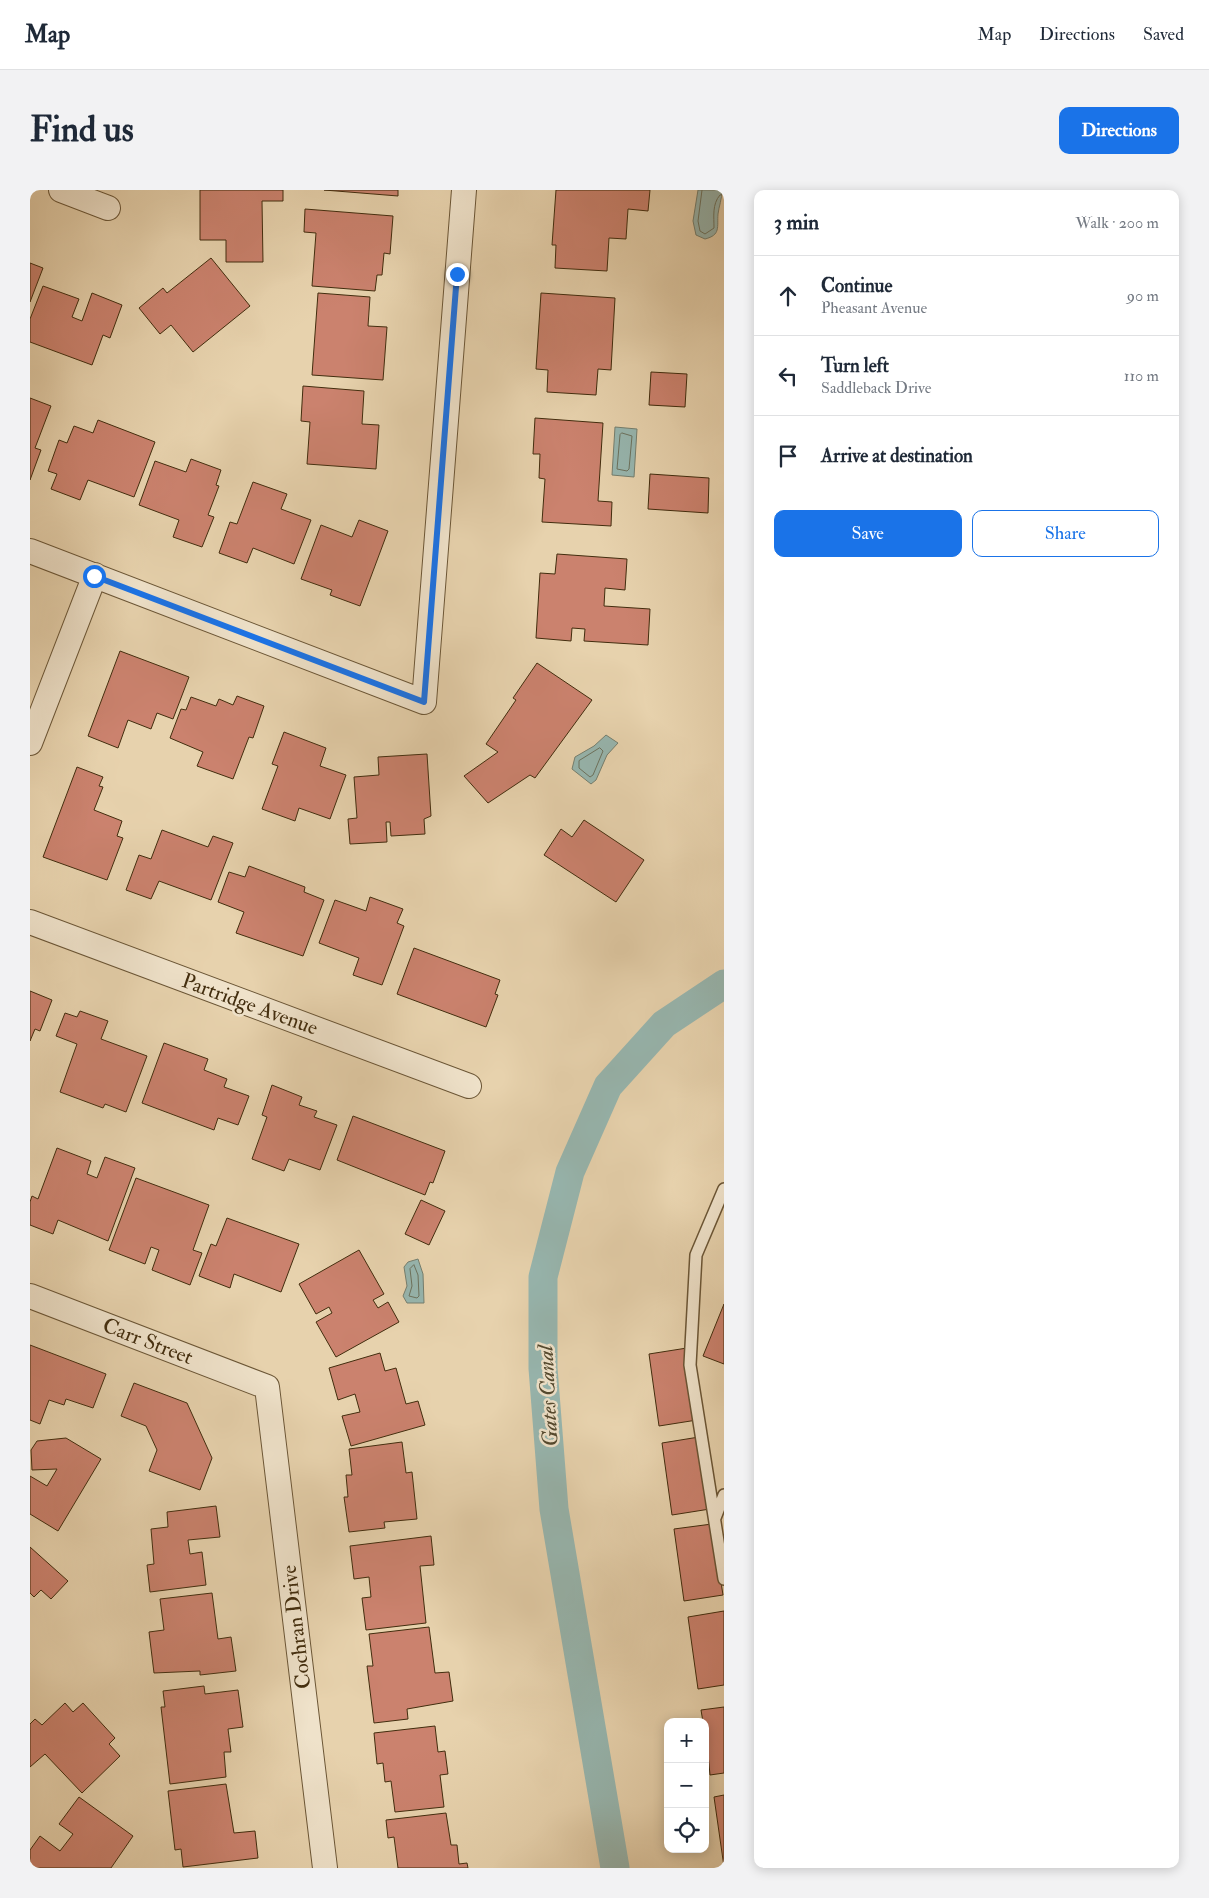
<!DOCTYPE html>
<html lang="en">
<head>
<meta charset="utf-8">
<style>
	:root { --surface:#fff; --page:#f2f2f3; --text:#1f2937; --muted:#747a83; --line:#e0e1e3; --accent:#1a73e8 }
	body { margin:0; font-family:"IM FELL Double Pica",serif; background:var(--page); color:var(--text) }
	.controls { position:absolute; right:15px; bottom:15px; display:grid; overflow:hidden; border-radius:10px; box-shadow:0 2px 12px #0003 }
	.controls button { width:45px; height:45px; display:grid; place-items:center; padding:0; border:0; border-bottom:1px solid var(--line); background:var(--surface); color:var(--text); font:25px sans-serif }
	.stop { position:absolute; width:15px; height:15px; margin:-11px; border:4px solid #1a73e8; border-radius:50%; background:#fff }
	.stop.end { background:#1a73e8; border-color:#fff; box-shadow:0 1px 5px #0008 }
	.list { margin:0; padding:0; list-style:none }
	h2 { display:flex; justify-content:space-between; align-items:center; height:65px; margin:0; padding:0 20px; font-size:21px }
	h2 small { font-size:16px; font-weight:400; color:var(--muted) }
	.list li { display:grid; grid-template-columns:32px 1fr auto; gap:15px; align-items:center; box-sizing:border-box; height:80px; padding:0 20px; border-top:1px solid var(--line) }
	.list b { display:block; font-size:19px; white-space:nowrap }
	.list p { margin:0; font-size:16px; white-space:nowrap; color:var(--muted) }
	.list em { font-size:16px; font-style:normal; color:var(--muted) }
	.actions { display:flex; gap:10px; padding:15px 20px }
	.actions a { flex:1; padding:11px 0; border:1px solid var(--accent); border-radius:10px; text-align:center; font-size:18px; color:var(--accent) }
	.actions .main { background:var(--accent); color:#fff }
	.icon { flex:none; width:28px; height:28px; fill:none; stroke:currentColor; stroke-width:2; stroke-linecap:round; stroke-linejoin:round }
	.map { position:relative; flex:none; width:694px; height:1678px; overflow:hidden; border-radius:10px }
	header { display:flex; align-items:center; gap:30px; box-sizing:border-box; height:70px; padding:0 25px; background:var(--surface); border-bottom:1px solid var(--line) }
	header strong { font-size:24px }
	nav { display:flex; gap:28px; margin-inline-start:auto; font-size:18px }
	.intro { display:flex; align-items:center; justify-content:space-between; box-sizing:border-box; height:120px; padding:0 30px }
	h1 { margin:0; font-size:35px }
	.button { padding:12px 22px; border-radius:10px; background:var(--accent); color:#fff; font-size:18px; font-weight:700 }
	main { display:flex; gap:30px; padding:0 30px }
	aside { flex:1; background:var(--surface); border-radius:10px; box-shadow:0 2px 12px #0003 }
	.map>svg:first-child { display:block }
	.water { fill:#97b6af; stroke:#757f6f }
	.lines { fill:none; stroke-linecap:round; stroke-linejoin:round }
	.shore { stroke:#6c725e; stroke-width:1 }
	.canal { stroke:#97b6af; stroke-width:29 }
	.building { fill:#cb826e; stroke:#422d0e }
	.service-casing { stroke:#6b5636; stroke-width:14 }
	.minor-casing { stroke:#6b5636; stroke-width:26 }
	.service { stroke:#efe2ca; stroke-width:11 }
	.minor { stroke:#efe2ca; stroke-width:24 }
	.route { stroke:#1a73e8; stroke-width:6 }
	.labels { text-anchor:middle; stroke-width:5; stroke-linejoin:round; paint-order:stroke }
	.street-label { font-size:21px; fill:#422d0e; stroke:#efe2ca }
	.water-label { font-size:22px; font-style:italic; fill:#53482e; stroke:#efe2ca }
</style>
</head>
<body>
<header>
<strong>Map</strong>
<nav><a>Map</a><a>Directions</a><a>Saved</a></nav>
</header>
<div class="intro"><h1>Find us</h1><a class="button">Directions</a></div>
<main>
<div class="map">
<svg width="694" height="1678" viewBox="0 0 694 1678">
	<rect width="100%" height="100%" fill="#e7d2ad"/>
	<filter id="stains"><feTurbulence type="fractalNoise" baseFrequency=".004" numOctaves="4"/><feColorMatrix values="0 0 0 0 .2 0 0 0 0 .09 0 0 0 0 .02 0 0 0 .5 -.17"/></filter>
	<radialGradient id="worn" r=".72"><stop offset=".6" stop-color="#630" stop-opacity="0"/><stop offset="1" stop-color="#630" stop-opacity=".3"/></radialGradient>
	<path class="water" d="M 668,0 L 692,0 C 692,9 689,16 688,24 C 687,37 691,45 675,49 L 666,45 L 663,31 Z
		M 585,237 L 607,239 L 604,287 L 582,285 Z
		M 576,545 L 588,553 L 577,565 L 566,590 L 561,594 L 542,579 L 545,567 L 564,556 Z
		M 388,1069 L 393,1084 L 394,1113 L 377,1113 L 373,1106 L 377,1096 L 374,1077 L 378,1072 Z"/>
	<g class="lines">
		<path class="shore" d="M 672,0 L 668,31 L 670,41 L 675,44 L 684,38 C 684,27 682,14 690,5 L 694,4
			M 592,243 L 602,246 L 599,279 L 597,281 L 587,279 L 590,245 Z
			M 570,558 L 573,561 L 563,585 L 560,587 L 549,578 L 549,571 Z
			M 384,1075 L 388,1085 L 389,1106 L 387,1108 L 379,1106 L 382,1096 L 380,1079 Z"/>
		<path class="canal" d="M 585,1678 L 524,1319 L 513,1178 L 513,1087 L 540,982 L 578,896 L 634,834 L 694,794"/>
	</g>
	<path class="building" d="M 170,0 L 253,0 L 253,11 L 232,11 L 233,72 L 196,72 L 196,50 L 170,50 Z
		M 294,0 L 368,0 L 368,6 Z
		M 526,0 L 620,0 L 618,21 L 598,19 L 596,49 L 579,48 L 577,81 L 525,78 L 526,55 L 522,55 Z
		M 275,19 L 363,26 L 360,64 L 354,63 L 352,85 L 347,85 L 345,101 L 282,96 L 286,43 L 274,42 Z
		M 181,68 L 220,116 L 163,162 L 141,135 L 130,144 L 109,118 L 133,98 L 137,103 Z
		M 0,73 L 13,78 L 0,112 Z
		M 13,96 L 49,109 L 42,127 L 52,131 L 62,103 L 92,115 L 80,148 L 73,145 L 62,175 L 0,152 L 0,129 Z
		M 288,103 L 340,107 L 338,136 L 357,137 L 353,190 L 282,185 Z
		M 511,103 L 585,108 L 581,180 L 568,179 L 566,205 L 517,202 L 518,180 L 506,179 Z
		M 621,182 L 657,184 L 655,217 L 619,215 Z
		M 273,196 L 334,201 L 332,234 L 349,235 L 346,279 L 277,274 L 280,232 L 271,231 Z
		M 0,208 L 21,216 L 5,258 L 11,260 L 0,290 Z
		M 505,228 L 573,233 L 568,311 L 582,312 L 581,336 L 512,332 L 515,289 L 509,288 L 510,264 L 503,264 Z
		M 68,230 L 125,252 L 104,307 L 58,290 L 50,310 L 21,299 L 27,284 L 18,281 L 29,250 L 37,253 L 44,236 L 63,243 Z
		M 161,269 L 191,280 L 186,295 L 189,296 L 178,325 L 184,327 L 172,357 L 143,347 L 149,330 L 109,315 L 125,271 L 156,282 Z
		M 620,284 L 679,288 L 678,323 L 618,319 Z
		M 223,292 L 257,304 L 251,319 L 281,330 L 264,374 L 223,358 L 217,373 L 189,363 L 200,332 L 207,334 Z
		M 329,330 L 358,341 L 330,416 L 300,405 L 302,400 L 271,389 L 291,335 L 322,347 Z
		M 527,364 L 597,369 L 595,400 L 575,398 L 574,416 L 620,419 L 618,455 L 554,451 L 555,439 L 542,438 L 541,451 L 506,448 L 510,383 L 525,384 Z
		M 90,461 L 159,487 L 143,529 L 127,523 L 121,539 L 98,530 L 88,558 L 58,546 Z
		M 507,473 L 562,510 L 505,588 L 500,585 L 458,613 L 434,586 L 468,562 L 456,554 L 486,510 L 483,508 Z
		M 207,506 L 234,516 L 223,548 L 219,547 L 203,589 L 167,576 L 173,562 L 140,548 L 151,519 L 156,520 L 161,507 L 186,516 L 189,509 L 203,515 Z
		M 254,542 L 296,558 L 290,576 L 316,585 L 300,629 L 269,618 L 265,631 L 232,619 L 248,576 L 242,574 Z
		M 397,564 L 401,626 L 394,629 L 395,644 L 361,646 L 360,632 L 356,632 L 357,652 L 320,654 L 318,629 L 327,628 L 324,587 L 349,585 L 348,567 Z
		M 47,577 L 73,587 L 69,596 L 73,597 L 64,620 L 92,631 L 87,646 L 93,648 L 77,690 L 13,667 Z
		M 554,630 L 614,670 L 586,712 L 514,665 L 531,639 L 542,647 Z
		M 132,640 L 178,657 L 183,646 L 203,653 L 181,710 L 129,691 L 121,709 L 96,700 L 109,665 L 121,669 Z
		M 219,676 L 275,697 L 274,702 L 294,710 L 273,766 L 206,743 L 214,722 L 188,712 L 199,682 L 215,687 Z
		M 340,707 L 373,719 L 367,733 L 374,736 L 352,795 L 323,785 L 329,768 L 289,753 L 305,710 L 336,721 Z
		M 384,758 L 470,790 L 465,804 L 468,805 L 456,837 L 367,804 Z
		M 0,801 L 22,810 L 10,841 L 5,839 L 0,851 Z
		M 50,821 L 78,831 L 71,849 L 117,866 L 96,922 L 75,914 L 73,918 L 30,902 L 47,854 L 26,846 L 35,823 L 47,827 Z
		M 134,853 L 178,869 L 174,880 L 197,889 L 194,897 L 219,906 L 208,935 L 188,928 L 184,940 L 112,913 Z
		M 242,895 L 272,907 L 269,915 L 287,921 L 284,927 L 307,935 L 290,980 L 259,969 L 254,981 L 222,969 L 237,927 L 232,925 Z
		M 323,926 L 415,961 L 403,993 L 400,992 L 395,1005 L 307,970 Z
		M 27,958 L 61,971 L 57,984 L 67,988 L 75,967 L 105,978 L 78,1051 L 28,1030 L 23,1044 L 0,1035 L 0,1012 L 2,1006 L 8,1009 Z
		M 106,988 L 179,1015 L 163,1060 L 172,1063 L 160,1095 L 122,1080 L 129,1060 L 121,1057 L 115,1074 L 79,1060 Z
		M 391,1010 L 415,1021 L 399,1055 L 375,1044 Z
		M 197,1028 L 269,1054 L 251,1102 L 204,1084 L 200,1098 L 169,1086 L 181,1054 L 186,1056 Z
		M 329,1060 L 354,1104 L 343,1110 L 348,1118 L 358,1112 L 369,1132 L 306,1167 L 286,1132 L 302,1123 L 299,1117 L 286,1124 L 269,1094 Z
		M 694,1114 L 694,1174 L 673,1166 Z
		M 0,1155 L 76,1184 L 63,1218 L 36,1209 L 34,1215 L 19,1210 L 10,1234 L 0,1230 Z
		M 657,1158 L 667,1230 L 629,1236 L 619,1164 Z
		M 350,1163 L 355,1181 L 366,1178 L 376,1214 L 388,1211 L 395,1235 L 321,1256 L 312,1226 L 330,1222 L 325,1204 L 308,1210 L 299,1178 Z
		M 104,1193 L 157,1213 L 182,1268 L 170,1300 L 119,1281 L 127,1260 L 116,1236 L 91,1226 Z
		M 669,1247 L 680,1319 L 642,1325 L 632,1253 Z
		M 36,1248 L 71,1269 L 28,1341 L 0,1324 L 0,1286 L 17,1296 L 27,1279 L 2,1280 L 1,1260 L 7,1251 Z
		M 372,1252 L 376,1283 L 382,1282 L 387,1329 L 354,1332 L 355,1338 L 319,1342 L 314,1307 L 318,1307 L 316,1285 L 322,1285 L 319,1259 Z
		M 186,1316 L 190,1347 L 158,1350 L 160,1364 L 172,1362 L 176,1395 L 120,1402 L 117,1375 L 124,1374 L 121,1339 L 138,1337 L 137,1322 Z
		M 682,1334 L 693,1405 L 654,1411 L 644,1339 Z
		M 401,1346 L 404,1375 L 390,1376 L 396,1433 L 336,1440 L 332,1408 L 341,1407 L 339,1387 L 324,1389 L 320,1356 Z
		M 0,1357 L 38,1391 L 21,1409 L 11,1400 L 4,1407 L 0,1403 Z
		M 182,1403 L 188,1449 L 201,1447 L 206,1481 L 170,1485 L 170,1481 L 124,1483 L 119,1442 L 134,1440 L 130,1409 Z
		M 694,1421 L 694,1495 L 668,1499 L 658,1427 Z
		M 399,1437 L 405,1483 L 419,1482 L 423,1511 L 377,1519 L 378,1529 L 344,1533 L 337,1476 L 343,1476 L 339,1444 Z
		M 174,1496 L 175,1504 L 208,1500 L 213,1537 L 198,1539 L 201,1562 L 194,1562 L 196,1587 L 140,1594 L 131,1517 L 135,1517 L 133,1501 Z
		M 35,1513 L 43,1522 L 53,1513 L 85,1548 L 79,1554 L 90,1566 L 52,1603 L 15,1564 L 0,1577 L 0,1534 L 5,1529 L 12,1535 Z
		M 694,1517 L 694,1583 L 680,1585 L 675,1532 L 673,1532 L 671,1520 Z
		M 405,1536 L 408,1562 L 415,1561 L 418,1584 L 410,1585 L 414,1617 L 365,1622 L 361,1591 L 355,1592 L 353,1573 L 347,1574 L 344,1543 Z
		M 196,1594 L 204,1643 L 225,1641 L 228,1668 L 153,1677 L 151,1659 L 145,1660 L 138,1601 Z
		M 694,1605 L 694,1677 L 684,1607 Z
		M 49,1607 L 103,1646 L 81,1678 L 0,1678 L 0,1660 L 10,1646 L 30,1661 L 43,1644 L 29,1634 Z
		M 416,1623 L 421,1655 L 427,1655 L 429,1674 L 437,1673 L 438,1678 L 368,1678 L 364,1647 L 358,1648 L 356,1630 Z"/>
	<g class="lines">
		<defs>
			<path id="service" d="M 694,999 L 666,1065 L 660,1175 L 694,1389
				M 685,1328 L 694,1305"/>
			<path id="minor" d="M 31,0 L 78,18
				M 0,361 L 394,512 L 434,0
				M 0,553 L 65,385
				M 0,732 L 439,896
				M 0,1106 L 237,1197 L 295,1678"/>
		</defs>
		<use href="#service" class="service-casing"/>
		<use href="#minor" class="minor-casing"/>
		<use href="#service" class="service"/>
		<use href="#minor" class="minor"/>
	</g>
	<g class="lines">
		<path class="route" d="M 64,386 L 394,512 L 427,84"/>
	</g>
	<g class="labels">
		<g class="street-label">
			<text transform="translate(220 814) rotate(20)" y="7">Partridge Avenue</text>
			<text transform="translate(118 1151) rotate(21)" y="7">Carr Street</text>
			<text transform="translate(266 1437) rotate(-97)" y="7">Cochran Drive</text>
		</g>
		<g class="water-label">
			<text transform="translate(517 1206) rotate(-93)" y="8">Gates Canal</text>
		</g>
	</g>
	<rect width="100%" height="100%" filter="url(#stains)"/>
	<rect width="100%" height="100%" fill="url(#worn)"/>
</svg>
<div class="controls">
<button>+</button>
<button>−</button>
<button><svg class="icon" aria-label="locate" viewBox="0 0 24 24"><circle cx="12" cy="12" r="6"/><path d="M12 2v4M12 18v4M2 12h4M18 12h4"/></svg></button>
</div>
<div class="stop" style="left:64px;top:386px"></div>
<div class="stop end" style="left:427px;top:84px"></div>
</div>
<aside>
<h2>3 min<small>Walk · 200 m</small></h2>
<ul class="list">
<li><svg class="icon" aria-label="ahead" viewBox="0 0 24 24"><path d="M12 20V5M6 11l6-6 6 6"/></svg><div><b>Continue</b><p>Pheasant Avenue</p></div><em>90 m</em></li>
<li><svg class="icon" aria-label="left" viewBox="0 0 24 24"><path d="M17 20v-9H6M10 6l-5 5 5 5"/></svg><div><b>Turn left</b><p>Saddleback Drive</p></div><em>110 m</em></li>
<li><svg class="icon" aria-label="arrive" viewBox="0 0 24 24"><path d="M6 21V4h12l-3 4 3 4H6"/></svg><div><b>Arrive at destination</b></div></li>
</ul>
<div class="actions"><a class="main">Save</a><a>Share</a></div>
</aside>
</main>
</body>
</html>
